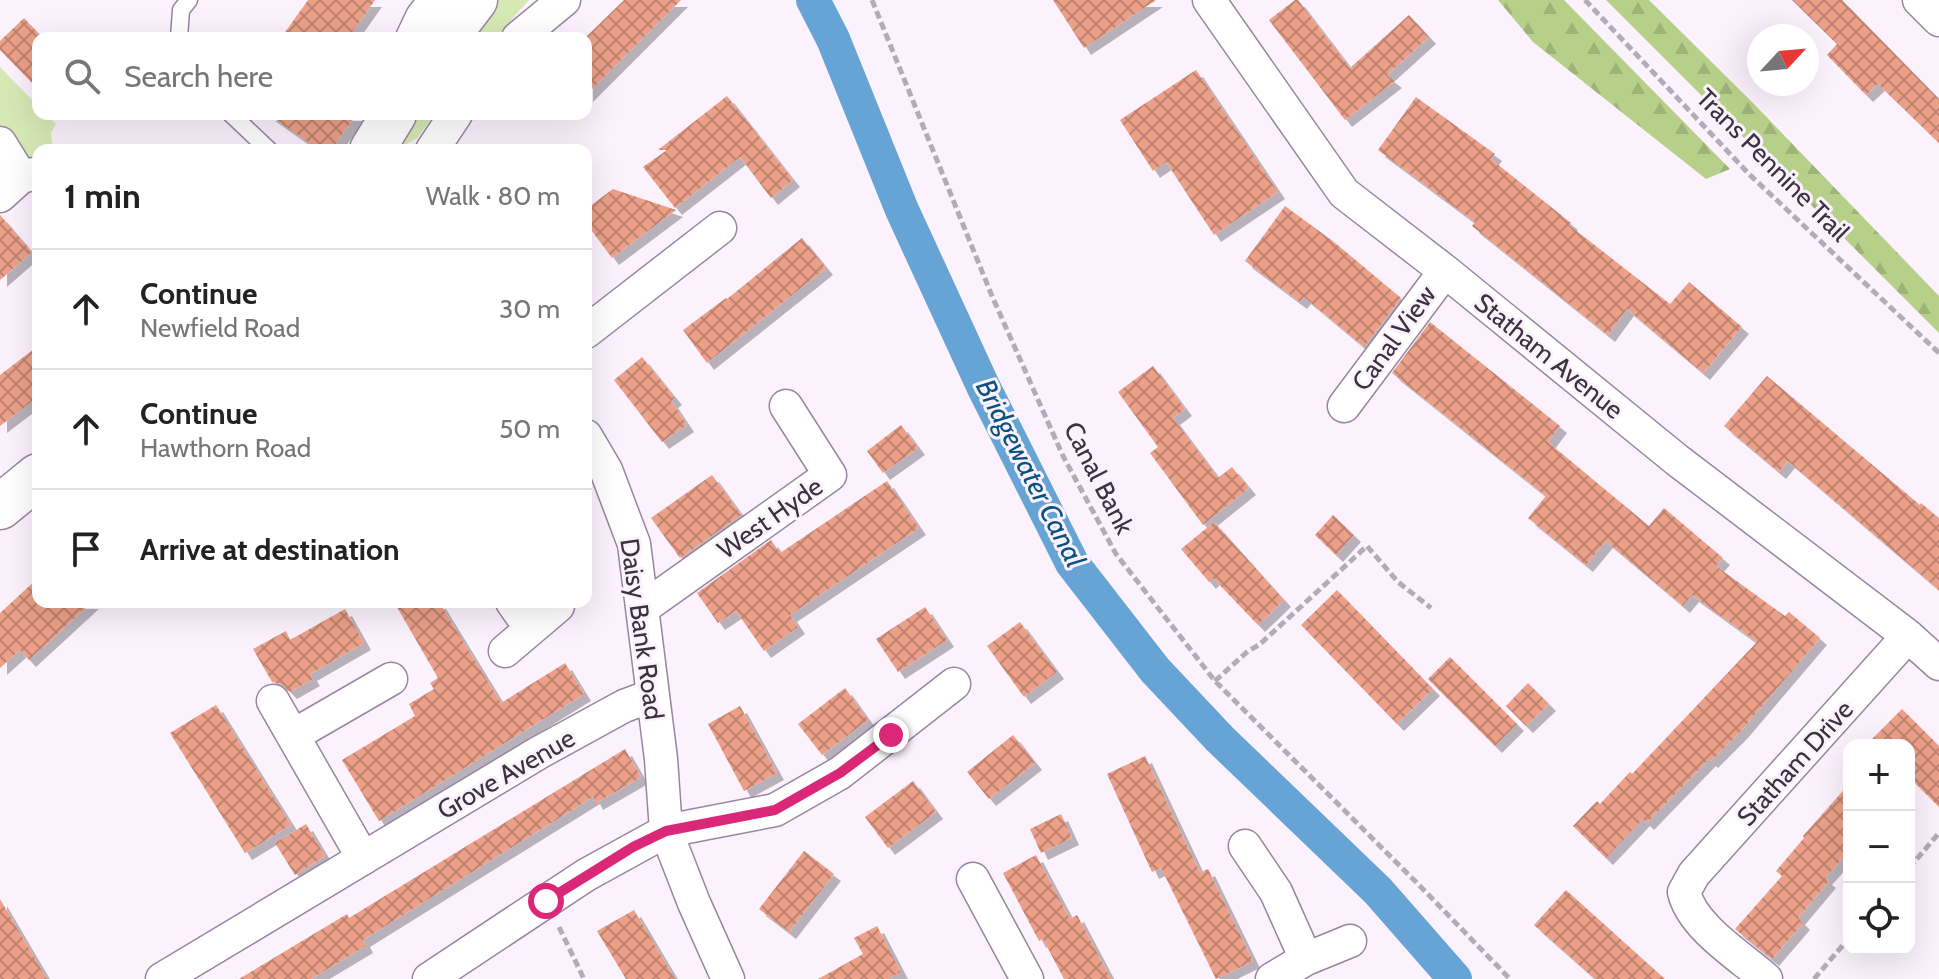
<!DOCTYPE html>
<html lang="en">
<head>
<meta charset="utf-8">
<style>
	:root { --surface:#fff; --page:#f6f6f6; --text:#222; --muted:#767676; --line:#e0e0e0 }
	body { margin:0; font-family:Cabin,sans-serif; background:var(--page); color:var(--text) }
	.controls { position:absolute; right:24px; bottom:24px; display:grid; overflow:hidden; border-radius:16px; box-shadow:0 8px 32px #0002 }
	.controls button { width:72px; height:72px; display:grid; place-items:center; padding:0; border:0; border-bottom:2px solid var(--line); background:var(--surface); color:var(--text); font:40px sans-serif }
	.compass { position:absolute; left:1747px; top:24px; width:72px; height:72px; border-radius:50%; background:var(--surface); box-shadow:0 8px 32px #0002; rotate:64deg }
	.stop { position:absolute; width:24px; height:24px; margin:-18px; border:6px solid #db2777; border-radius:50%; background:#fff }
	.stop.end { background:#db2777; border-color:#fff; box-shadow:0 2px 8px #0008 }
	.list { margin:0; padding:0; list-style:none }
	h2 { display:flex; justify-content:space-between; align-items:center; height:104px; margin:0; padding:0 32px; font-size:34px }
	h2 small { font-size:26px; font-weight:400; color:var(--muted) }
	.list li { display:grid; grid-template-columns:52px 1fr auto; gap:24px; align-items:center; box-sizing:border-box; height:120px; padding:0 32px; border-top:2px solid var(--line) }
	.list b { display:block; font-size:30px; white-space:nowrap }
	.list p { margin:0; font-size:26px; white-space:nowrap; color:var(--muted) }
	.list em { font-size:26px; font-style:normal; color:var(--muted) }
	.icon { flex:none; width:44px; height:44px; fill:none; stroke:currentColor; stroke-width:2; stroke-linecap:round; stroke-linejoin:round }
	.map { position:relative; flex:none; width:1939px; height:979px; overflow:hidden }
	.search { position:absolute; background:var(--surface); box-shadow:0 8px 32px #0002; left:32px; top:32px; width:560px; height:88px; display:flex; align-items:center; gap:20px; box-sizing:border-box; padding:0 28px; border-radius:16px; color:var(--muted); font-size:30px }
	.panel { position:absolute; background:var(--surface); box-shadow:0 8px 32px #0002; left:32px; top:144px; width:560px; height:464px; border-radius:16px }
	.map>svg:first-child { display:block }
	.green { fill:#d6e9b5 }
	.forest { fill:url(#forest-firs) }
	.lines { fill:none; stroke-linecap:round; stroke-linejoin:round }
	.canal { stroke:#67a4d6; stroke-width:34 }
	.building { fill:url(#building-cross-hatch); filter:url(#shadow) }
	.lane-casing { stroke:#9985a1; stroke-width:19 }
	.street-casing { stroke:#9985a1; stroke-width:35 }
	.secondary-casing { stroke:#9985a1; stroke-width:47 }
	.path { stroke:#b3abb6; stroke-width:5; stroke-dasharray:8 4; stroke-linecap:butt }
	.lane { stroke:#fff; stroke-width:16 }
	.street { stroke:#fff; stroke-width:32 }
	.secondary { stroke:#fff; stroke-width:44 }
	.route { stroke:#db2777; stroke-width:10 }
	.labels { text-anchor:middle; stroke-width:6; stroke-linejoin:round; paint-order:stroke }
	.street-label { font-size:26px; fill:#3a323d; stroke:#fbf2fe }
	.water-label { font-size:28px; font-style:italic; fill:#085281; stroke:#fbf2fe }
</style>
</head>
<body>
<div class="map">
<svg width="1939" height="979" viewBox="0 0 1939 979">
	<defs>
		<pattern id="forest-firs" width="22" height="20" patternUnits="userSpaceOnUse" patternTransform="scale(2)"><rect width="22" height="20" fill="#b7d089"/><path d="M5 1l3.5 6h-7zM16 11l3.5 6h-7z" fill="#9eb377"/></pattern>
		<pattern id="building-cross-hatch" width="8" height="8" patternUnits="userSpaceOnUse" patternTransform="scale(2)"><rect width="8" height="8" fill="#eca088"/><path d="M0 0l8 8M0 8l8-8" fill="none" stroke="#c08370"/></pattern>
		<filter id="shadow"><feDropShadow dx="7" dy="7" stdDeviation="0" flood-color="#0004"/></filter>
	</defs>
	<rect width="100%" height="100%" fill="#fbf2fe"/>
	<path class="green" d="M 497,0 L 529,0 L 495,38 L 467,38 Z
		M 0,67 L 38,106 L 38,114 L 46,114 L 56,124 L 51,133 L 53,150 L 38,150 L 38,161 L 28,161 L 0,134 Z
		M 415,114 L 435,114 L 417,138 L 403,146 L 397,142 Z"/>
	<path class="forest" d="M 1498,0 L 1564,0 L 1730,169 L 1706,179 L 1533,42 Z
		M 1606,0 L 1649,0 L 1753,103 L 1939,296 L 1939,333 Z"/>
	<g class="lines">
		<path class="canal" d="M 813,0 L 833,39 L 902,210 L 983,386 L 1072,563 L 1155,670 L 1220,739 L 1378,891 L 1455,979"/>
	</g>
	<path class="building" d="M 308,0 L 375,0 L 348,38 L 281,38 Z
		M 624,0 L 681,0 L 586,95 L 586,37 Z
		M 1053,0 L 1156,0 L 1084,48 Z
		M 1295,0 L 1298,0 L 1350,68 L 1409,15 L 1429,37 L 1387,75 L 1395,81 L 1345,120 L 1269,20 Z
		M 1792,0 L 1842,0 L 1939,99 L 1939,143 L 1878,84 L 1866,95 L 1827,55 L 1837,44 Z
		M 24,18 L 38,33 L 38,89 L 0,50 L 0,41 Z
		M 1196,70 L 1278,192 L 1214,235 L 1166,162 L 1153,171 L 1120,120 Z
		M 727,96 L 793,180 L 771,198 L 740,157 L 675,208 L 643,167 L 667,150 L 658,150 Z
		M 1416,97 L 1495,154 L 1491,159 L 1571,223 L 1569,225 L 1670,304 L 1689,282 L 1742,327 L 1703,373 L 1627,309 L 1608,335 L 1472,226 L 1475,222 L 1378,150 Z
		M 268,114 L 357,114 L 331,150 L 319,150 Z
		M 613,189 L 676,210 L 612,258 L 586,223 L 586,209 Z
		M 1285,206 L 1334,242 L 1401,298 L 1364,347 L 1304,297 L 1300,302 L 1245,261 Z
		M 0,215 L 32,252 L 0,280 Z
		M 802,238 L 826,268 L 707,363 L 683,330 L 726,298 L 727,299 Z
		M 1430,322 L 1560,426 L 1548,442 L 1649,526 L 1664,508 L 1723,558 L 1716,566 L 1785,616 L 1789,612 L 1820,638 L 1741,731 L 1711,761 L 1709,759 L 1647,823 L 1643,819 L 1606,858 L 1573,826 L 1597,801 L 1600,804 L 1630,772 L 1632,774 L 1757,642 L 1692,595 L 1683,606 L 1606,541 L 1586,565 L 1528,518 L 1546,496 L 1392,373 Z
		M 38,346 L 38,397 L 0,426 L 0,375 Z
		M 642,357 L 675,398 L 671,401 L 687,425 L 662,442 L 614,380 Z
		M 1153,366 L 1185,409 L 1173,418 L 1218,478 L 1232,467 L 1249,488 L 1203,525 L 1150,453 L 1158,447 L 1118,392 Z
		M 1767,376 L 1920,505 L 1921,503 L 1939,518 L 1939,590 L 1788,461 L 1779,472 L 1724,426 Z
		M 901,425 L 918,448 L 883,473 L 867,451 Z
		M 712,475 L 741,515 L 680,558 L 651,518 Z
		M 887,481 L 919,528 L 790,615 L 798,627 L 764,651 L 736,611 L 718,623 L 697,593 L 771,540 L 780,553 Z
		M 1333,515 L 1354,535 L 1336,555 L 1315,535 Z
		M 1214,522 L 1284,600 L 1258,625 L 1213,578 L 1209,582 L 1181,549 Z
		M 38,578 L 38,602 L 92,602 L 29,660 L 20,650 L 0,668 L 0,613 Z
		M 1337,590 L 1433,689 L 1397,724 L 1301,625 Z
		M 394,602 L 439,602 L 501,703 L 565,663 L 584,694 L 379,821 L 342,760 L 415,716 L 409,704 L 434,689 L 430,683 L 438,678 Z
		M 925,607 L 947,640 L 898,672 L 876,639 Z
		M 345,609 L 364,643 L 310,674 L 313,679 L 290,692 L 282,684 L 272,682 L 253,649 L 286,631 L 290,640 Z
		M 1020,622 L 1057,672 L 1024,697 L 987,646 Z
		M 1450,657 L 1517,724 L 1495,746 L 1428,679 Z
		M 1528,683 L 1549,704 L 1526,726 L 1506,706 Z
		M 845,688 L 868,720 L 822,755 L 798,724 Z
		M 216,705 L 291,825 L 245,853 L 170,733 Z
		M 740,706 L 777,773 L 744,791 L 708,724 Z
		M 1902,709 L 1939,746 L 1939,807 L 1909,777 L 1909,745 L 1866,745 Z
		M 1013,735 L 1035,763 L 989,799 L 967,772 Z
		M 625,749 L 641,777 L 596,803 L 593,797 L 363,940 L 366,946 L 311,979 L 239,979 L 347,914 L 349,918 Z
		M 1145,756 L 1200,873 L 1208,869 L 1253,961 L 1216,979 L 1161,868 L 1152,872 L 1107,774 Z
		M 913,781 L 936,812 L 888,848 L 865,817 Z
		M 1849,784 L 1849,851 L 1825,878 L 1829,881 L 1798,918 L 1803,923 L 1772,959 L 1735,929 L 1782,876 L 1776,871 L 1804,838 L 1803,836 Z
		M 1061,814 L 1072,838 L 1041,853 L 1030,829 Z
		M 306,824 L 325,856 L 295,875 L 275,843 Z
		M 804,851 L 834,874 L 789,932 L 759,909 Z
		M 1036,855 L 1070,919 L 1077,915 L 1111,979 L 1064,979 L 1043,939 L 1039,941 L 1003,873 Z
		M 1566,890 L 1665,979 L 1595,979 L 1534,925 Z
		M 0,899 L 47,979 L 0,979 Z
		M 634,910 L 675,979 L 626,979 L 597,931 Z
		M 877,926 L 901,972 L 887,979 L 818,979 L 863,954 L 854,938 Z"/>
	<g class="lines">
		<defs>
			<path id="lane" d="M 179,38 L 181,10 L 189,0
				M 231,114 L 269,150"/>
			<path id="street" d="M 1209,0 L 1344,193 L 1445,271 L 1677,460 L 1908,636 L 1939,664
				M 1919,0 L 1939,20
				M 412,38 L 422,17 L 435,0
				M 518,38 L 564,0
				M 0,143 L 21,177
				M 432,150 L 456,114
				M 0,196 L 21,177 L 38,173
				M 586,332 L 720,228
				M 1344,406 L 1445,271
				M 586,436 L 606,470 L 634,544 L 661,759 L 666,831 L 694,903 L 728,979
				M 512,602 L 531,629
				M 643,608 L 830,475 L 786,406
				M 505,651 L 558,606
				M 273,701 L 363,858
				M 294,735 L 391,679
				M 1245,846 L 1276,892 L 1306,959
				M 973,879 L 1027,979
				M 162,979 L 540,752 L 624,706 L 651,696
				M 429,979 L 586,875 L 666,831 L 775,810 L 840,773 L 954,684
				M 1272,979 L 1306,959 L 1350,941
				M 1766,979 C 1740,956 1692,927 1684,892 L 1694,874 L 1908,636"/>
			<path id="secondary" d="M 446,38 L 475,0
				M 372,150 L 394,114
				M 0,507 L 38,476"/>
		</defs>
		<use href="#lane" class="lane-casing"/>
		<use href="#street" class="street-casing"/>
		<use href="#secondary" class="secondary-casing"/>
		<path class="path" d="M 872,0 L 992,296 L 1063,456 L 1116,554 L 1215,681 L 1419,885 L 1510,979
			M 1585,0 L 1749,174 L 1939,353
			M 1215,681 L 1248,651 L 1259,645 L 1367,546 L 1398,582 L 1431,608
			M 1909,868 L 1939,833
			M 559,927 L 584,979
			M 1814,979 L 1849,938"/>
		<use href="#lane" class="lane"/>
		<use href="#street" class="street"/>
		<use href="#secondary" class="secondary"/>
	</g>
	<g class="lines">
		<path class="route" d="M 546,901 L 633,847 L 666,831 L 775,810 L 840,773 L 891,735"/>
	</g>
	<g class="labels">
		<g class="street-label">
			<text transform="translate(1773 165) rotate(45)" y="9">Trans Pennine Trail</text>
			<text transform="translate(1394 338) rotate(-54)" y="9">Canal View</text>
			<text transform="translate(1549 356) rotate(39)" y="9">Statham Avenue</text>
			<text transform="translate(1099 478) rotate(63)" y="9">Canal Bank</text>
			<text transform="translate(770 518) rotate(-35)" y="9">West Hyde</text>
			<text transform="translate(642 629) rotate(82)" y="9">Daisy Bank Road</text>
			<text transform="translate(1795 763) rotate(-48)" y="9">Statham Drive</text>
			<text transform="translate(506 774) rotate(-30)" y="9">Grove Avenue</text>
		</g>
		<g class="water-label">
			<text transform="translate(1031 473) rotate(63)" y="10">Bridgewater Canal</text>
		</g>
	</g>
</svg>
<div class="controls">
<button>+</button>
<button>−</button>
<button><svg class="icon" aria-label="locate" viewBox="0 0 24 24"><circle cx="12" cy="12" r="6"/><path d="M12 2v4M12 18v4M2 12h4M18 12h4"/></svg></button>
</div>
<svg class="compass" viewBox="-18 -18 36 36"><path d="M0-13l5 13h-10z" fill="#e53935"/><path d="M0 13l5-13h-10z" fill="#767676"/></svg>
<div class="stop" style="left:546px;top:901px"></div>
<div class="stop end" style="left:891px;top:735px"></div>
<div class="search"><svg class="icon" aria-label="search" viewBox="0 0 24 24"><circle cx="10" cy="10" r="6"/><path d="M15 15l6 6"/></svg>Search here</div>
<section class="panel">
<h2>1 min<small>Walk · 80 m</small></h2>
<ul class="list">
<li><svg class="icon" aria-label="ahead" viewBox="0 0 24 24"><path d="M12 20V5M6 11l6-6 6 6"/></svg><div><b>Continue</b><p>Newfield Road</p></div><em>30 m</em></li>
<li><svg class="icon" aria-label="ahead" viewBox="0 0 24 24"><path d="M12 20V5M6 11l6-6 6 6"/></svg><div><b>Continue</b><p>Hawthorn Road</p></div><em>50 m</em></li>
<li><svg class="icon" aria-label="arrive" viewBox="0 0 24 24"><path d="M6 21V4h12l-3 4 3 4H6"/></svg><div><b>Arrive at destination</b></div></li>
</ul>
</section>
</div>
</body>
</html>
